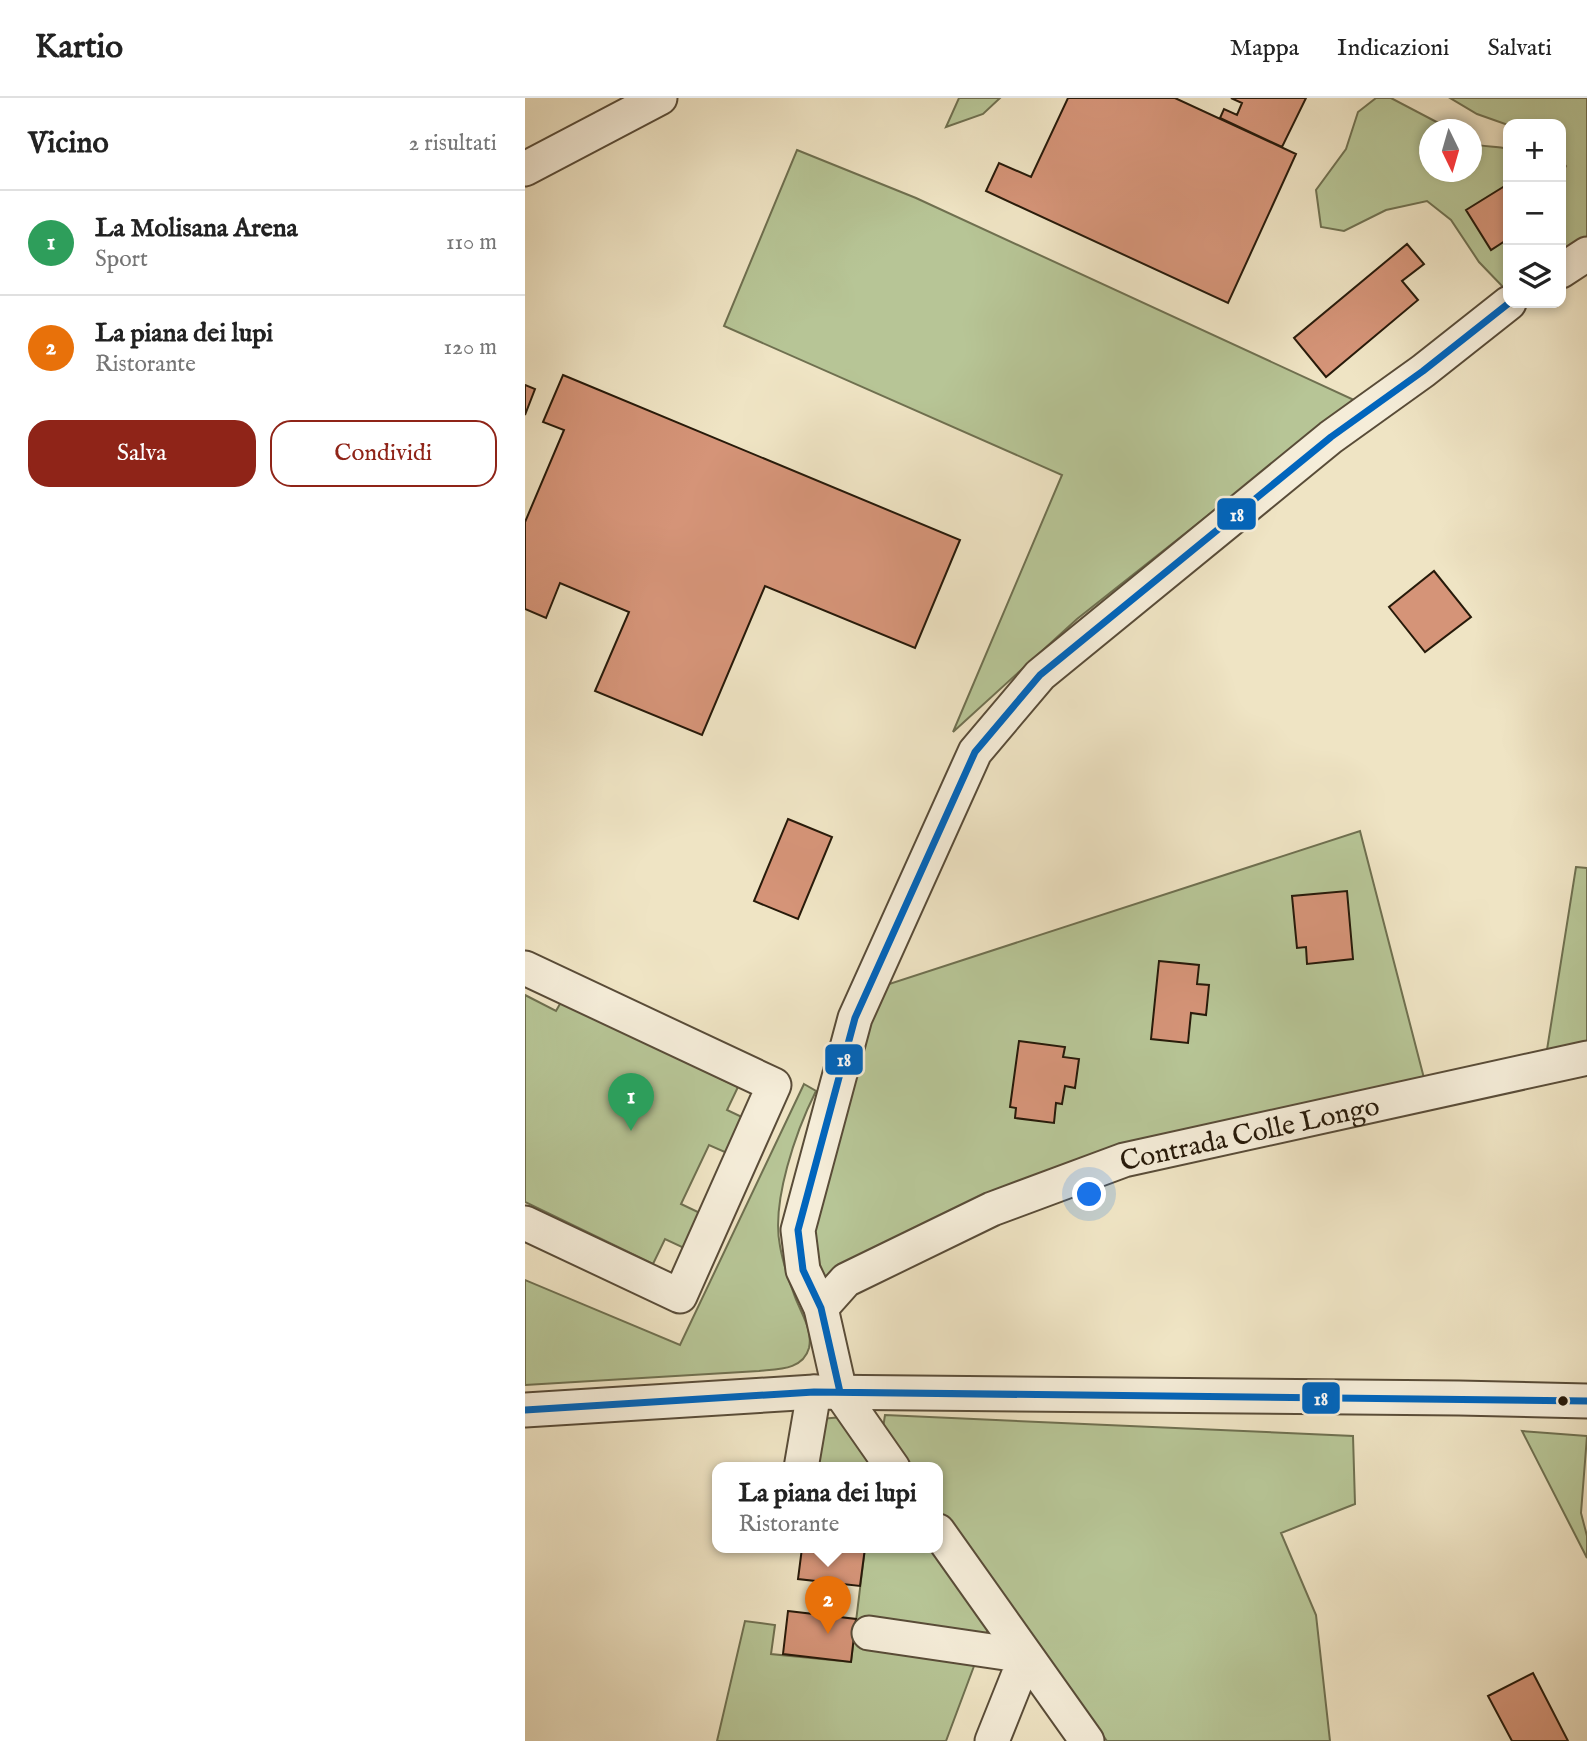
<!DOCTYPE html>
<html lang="it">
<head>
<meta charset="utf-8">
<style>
	:root { --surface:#fff; --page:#f6f6f6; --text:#222; --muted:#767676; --line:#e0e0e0; --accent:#8f2418 }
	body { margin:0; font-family:"IM FELL English",serif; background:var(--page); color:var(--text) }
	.controls { position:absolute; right:21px; top:21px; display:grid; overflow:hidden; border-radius:14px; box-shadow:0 4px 10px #0003 }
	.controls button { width:63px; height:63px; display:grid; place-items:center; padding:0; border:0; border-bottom:2px solid var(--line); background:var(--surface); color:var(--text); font:35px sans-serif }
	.compass { position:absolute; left:894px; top:21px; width:63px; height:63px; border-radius:50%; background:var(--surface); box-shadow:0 4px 10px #0003; rotate:175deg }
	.you { position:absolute; left:565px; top:1097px; width:24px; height:24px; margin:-18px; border:5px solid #fff; border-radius:50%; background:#1a73e8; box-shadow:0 0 0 10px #1a73e833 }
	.badge { display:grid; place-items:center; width:46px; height:46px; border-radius:50%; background:var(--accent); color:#fff; font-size:23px; font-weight:700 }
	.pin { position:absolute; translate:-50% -58px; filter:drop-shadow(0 2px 4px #0008) }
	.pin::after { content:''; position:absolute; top:37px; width:24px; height:21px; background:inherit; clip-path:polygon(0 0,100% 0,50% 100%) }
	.popup { position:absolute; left:187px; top:1364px; width:231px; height:91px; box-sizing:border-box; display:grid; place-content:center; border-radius:14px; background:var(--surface); filter:drop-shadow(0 2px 5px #0005); font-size:23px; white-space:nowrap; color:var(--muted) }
	.popup b { font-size:26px; color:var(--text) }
	.popup::after { content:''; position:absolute; left:50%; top:100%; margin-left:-14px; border:14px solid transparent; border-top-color:var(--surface) }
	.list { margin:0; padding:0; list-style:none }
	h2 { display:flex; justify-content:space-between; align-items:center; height:91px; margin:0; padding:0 28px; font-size:30px }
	h2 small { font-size:23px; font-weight:400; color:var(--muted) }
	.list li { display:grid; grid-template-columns:46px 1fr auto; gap:21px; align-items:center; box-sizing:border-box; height:105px; padding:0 28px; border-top:2px solid var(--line) }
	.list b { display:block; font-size:26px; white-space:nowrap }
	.list p { margin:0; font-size:23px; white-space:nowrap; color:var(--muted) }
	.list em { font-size:23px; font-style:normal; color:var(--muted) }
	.actions { display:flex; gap:14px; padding:21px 28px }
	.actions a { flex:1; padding:16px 0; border:2px solid var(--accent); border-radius:21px; text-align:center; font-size:24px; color:var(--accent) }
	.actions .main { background:var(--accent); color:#fff }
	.icon { flex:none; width:38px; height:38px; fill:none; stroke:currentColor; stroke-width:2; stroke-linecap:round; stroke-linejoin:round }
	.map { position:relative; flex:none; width:1062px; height:1643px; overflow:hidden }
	header { display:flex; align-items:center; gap:42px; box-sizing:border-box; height:98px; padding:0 35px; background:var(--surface); border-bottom:2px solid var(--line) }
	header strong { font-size:33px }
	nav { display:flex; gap:38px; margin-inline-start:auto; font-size:24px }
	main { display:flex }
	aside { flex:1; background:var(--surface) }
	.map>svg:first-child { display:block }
	.green { fill:#b7c596; stroke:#6f7050; stroke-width:2 }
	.building { fill:#d59478; stroke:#271a0a; stroke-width:2 }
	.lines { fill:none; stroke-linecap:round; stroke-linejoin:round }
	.minor-casing { stroke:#594c38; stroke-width:37 }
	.minor { stroke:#f5edd9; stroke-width:33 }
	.bus-1-casing { stroke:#f5edd9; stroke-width:12 }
	.bus-1 { stroke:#0065bd; stroke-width:7 }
	.bus-dot { fill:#271a0a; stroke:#f5edd9; stroke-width:2.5 }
	.labels { text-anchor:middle; stroke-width:7; stroke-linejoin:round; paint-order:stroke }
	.street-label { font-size:28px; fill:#271a0a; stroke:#f5edd9 }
	.line-badge { stroke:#f5edd9; stroke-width:2.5 }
	.badge-label { font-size:19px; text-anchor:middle; font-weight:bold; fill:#fff }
</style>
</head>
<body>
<header>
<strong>Kartio</strong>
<nav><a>Mappa</a><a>Indicazioni</a><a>Salvati</a></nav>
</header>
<main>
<aside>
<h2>Vicino<small>2 risultati</small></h2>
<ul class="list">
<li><span class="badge" style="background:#2e9e5b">1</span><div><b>La Molisana Arena</b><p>Sport</p></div><em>110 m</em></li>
<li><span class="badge" style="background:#e8710a">2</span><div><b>La piana dei lupi</b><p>Ristorante</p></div><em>120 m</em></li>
</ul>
<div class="actions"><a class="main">Salva</a><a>Condividi</a></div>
</aside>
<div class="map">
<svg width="1062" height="1643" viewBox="0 0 1062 1643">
	<rect width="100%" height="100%" fill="#efe4c4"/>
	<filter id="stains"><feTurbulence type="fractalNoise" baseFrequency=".00286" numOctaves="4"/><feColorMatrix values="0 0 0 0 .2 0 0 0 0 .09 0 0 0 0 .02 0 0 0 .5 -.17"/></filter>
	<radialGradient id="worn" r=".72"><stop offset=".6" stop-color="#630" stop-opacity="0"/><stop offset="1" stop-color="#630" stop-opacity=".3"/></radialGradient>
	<path class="green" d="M 434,0 L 475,0 L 458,16 L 421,29 Z
		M 851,0 L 866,0 L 925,31 L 904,32 L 904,74 L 946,74 L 947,45 C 956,50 971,47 983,51 L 983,186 L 978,189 L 954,164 L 926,122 L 902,103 L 861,112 L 819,133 L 796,129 L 791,92 L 821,51 L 833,14 Z
		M 925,0 L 1062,0 L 1062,143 L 1036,156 L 1036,76 L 1041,68 L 1036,62 L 1036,26 L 983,27 L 952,16 Z
		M 272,52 L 391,100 L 829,302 L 552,521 L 428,634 L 537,377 L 199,228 Z
		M 835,733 L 900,984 L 600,1049 L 298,1194 L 282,1126 L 305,1038 L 358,888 Z
		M 1051,769 L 1062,770 L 1062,950 L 1021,958 Z
		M 0,897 L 31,913 L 36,904 L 213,989 L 202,1012 L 219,1020 L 202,1055 L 184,1047 L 156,1106 L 175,1115 L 159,1150 L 140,1141 L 128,1166 L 0,1104 Z
		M 279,986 L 291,993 C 271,1033 246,1104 255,1148 C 258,1165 264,1183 270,1199 C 276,1215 288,1232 284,1250 C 278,1272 253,1271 234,1273 L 0,1287 L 0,1182 L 155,1247 Z
		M 360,1317 L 828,1338 L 830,1406 L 756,1435 L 791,1517 L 805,1643 L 582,1643 L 413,1414 L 413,1370 L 381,1370 L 358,1330 Z
		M 318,1319 L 353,1370 L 291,1370 L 295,1321 Z
		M 997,1333 L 1062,1338 L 1056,1415 L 1062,1438 L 1062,1460 Z
		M 340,1450 L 408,1450 L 464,1528 L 421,1643 L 192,1643 L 220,1523 L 250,1527 L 246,1556 L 326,1564 Z"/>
	<path class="building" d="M 543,0 L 650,0 L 771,56 L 703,205 L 461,93 L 474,65 L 506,79 Z
		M 706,0 L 781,0 L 757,49 L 695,20 L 699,11 L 712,17 L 717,5 Z
		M 983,86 L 983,141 L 966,152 L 941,112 Z
		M 882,146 L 899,166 L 877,183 L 893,202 L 801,279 L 769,240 Z
		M 38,277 L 435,442 L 390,550 L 240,488 L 177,637 L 70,593 L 104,514 L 35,485 L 21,520 L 0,511 L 0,424 L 39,332 L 18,324 Z
		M 0,287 L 10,291 L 0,317 Z
		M 909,473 L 946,519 L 900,554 L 864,509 Z
		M 263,721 L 307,739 L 273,821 L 229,803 Z
		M 822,793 L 828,861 L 782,866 L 781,849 L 772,850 L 767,798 Z
		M 634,863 L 674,867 L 672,886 L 684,887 L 681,917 L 666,915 L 663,945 L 626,941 Z
		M 494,943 L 540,949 L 538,959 L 554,961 L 550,990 L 540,988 L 537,1006 L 531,1005 L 529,1025 L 490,1020 L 491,1010 L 485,1009 Z
		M 277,1450 L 340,1450 L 335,1488 L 273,1481 Z
		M 263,1513 L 331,1521 L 326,1564 L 258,1556 Z
		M 1008,1575 L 1043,1643 L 987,1643 L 963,1598 Z"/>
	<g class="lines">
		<defs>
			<g id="minor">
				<path d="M 0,71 L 135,0"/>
				<path d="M 1036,173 L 1062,156"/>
				<path d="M 0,870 L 249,987 L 155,1198 L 0,1125"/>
				<path id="s1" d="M 296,1210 L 321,1182 L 467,1111 L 599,1062 L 1062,960"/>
				<path d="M 0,1312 L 289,1294 L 934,1300 L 1062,1303"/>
				<path d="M 276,1370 L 289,1294"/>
				<path d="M 368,1370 L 315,1294 L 296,1210 L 278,1172 L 273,1132 L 330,920 L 450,654 L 515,577 L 806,339 L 898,273 L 984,205"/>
				<path d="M 413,1433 L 562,1643"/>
				<path d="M 344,1535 L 501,1558 L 467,1643"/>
			</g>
		</defs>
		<use href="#minor" class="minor-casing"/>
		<use href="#minor" class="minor"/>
		<defs>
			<path id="bus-1" d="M 315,1294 L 296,1210 L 278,1172 L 273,1132 L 330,920 L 450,654 L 515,577 L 806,339 L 898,273 L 984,205
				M 0,1312 L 289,1294 L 1062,1303"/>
		</defs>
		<use href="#bus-1" class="bus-1-casing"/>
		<use href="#bus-1" class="bus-1"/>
	</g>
	<circle class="bus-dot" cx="1038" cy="1303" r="6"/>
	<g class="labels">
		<g class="street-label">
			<text dy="10" stroke="none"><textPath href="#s1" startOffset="469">Contrada Colle Longo</textPath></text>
		</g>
	</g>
	<g class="line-badge">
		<rect x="691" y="399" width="41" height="34" rx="7" fill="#0065bd"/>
		<rect x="299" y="945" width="40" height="33" rx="7" fill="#0065bd"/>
		<rect x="776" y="1283" width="40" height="34" rx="7" fill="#0065bd"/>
	</g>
	<g class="badge-label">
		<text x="712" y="423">18</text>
		<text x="319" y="968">18</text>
		<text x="796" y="1307">18</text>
	</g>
	<rect width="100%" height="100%" filter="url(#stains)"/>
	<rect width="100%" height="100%" fill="url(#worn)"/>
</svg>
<div class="controls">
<button>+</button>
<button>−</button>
<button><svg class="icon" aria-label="layers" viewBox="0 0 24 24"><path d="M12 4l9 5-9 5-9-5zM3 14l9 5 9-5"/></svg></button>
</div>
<svg class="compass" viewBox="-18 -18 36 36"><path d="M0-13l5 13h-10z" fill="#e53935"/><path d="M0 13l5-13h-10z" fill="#767676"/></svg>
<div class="you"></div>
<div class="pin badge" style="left:106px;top:1033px;background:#2e9e5b">1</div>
<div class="pin badge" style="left:303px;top:1536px;background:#e8710a">2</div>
<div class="popup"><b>La piana dei lupi</b>Ristorante</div>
</div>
</main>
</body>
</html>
